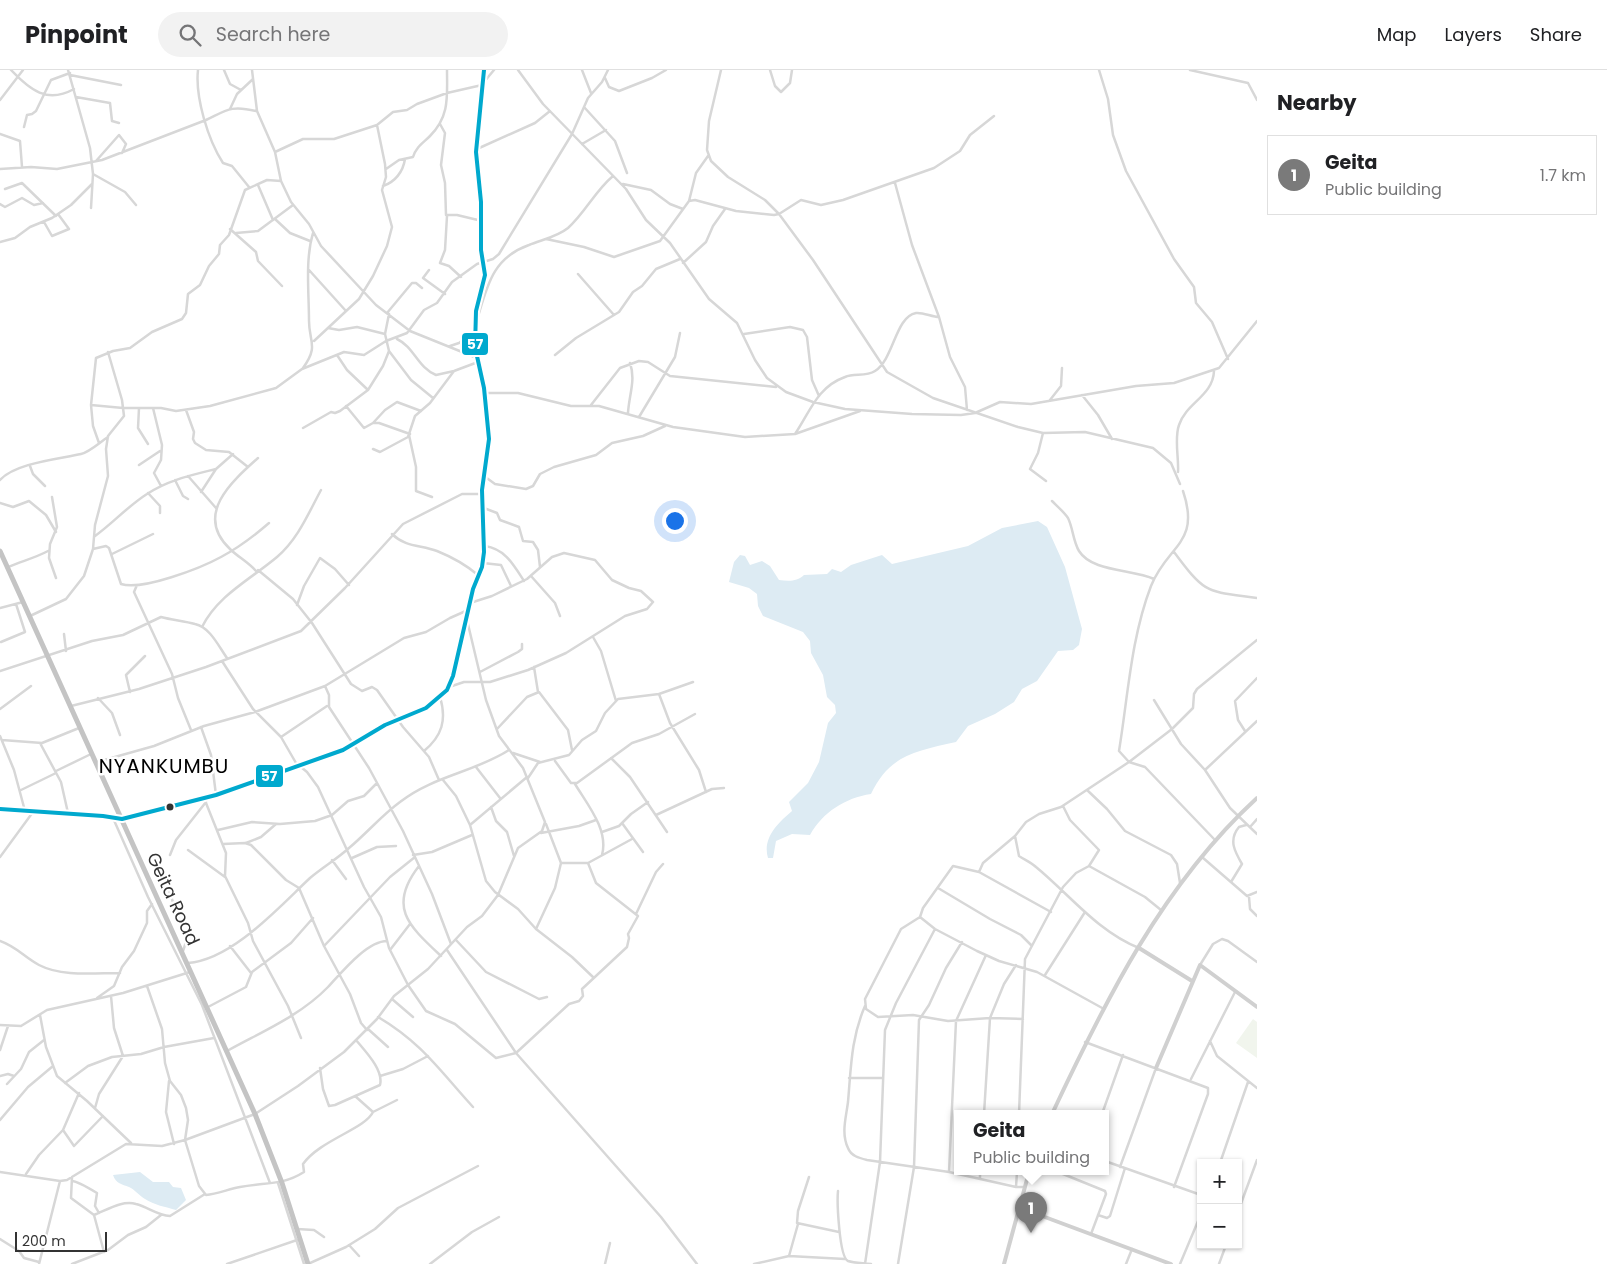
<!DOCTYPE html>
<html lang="en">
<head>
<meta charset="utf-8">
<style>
	:root { --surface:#fff; --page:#f2f2f2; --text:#202124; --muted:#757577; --line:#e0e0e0; --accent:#7a7a7a }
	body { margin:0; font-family:Poppins,sans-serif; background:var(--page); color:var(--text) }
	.controls { position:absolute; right:15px; bottom:15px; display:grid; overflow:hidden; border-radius:0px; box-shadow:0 1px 4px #0004 }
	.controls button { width:45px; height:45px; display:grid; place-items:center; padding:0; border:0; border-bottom:1px solid var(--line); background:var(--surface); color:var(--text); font:25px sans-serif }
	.scale { position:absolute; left:15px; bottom:12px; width:92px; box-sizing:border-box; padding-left:5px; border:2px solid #333; border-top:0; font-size:14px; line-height:18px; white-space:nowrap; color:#333; -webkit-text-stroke:4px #fff; paint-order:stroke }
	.you { position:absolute; left:674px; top:450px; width:18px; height:18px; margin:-12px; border:4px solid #fff; border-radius:50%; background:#1a73e8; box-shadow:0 0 0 8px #1a73e833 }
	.badge { display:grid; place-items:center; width:32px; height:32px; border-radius:50%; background:var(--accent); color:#fff; font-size:16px; font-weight:700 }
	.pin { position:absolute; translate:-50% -41px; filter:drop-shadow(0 1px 2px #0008) }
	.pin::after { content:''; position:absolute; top:26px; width:18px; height:15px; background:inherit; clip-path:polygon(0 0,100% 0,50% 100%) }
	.popup { position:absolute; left:954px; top:1040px; width:155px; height:65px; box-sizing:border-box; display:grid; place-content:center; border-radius:0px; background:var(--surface); filter:drop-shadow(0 1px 4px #0005); font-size:16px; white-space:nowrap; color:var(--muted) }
	.popup b { font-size:19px; color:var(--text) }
	.popup::after { content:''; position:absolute; left:50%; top:100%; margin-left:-10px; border:10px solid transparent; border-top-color:var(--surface) }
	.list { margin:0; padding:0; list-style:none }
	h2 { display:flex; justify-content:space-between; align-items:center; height:65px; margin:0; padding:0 20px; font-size:21px }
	h2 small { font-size:16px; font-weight:400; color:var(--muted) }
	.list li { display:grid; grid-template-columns:32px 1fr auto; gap:15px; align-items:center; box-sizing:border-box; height:80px; margin:0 10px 10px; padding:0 10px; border:1px solid var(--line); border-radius:0px }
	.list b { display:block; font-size:19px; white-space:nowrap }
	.list p { margin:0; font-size:16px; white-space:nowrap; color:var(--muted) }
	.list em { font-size:16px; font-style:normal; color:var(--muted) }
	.icon { flex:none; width:28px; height:28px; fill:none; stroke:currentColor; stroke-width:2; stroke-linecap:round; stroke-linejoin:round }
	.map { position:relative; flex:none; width:1257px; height:1194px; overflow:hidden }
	header { display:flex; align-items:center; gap:30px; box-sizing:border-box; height:70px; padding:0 25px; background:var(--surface); border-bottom:1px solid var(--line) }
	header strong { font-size:24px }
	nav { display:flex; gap:28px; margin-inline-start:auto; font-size:18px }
	.search { width:350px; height:45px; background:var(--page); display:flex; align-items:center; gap:12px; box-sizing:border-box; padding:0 18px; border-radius:28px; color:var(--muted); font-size:19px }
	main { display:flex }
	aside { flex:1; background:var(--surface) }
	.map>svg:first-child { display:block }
	.green { fill:#f1f5ed }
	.water { fill:#ddebf3 }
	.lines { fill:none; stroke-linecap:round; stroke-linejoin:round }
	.street { stroke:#d7d7d7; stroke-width:2.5 }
	.secondary { stroke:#d0d0d0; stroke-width:4 }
	.highway { stroke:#c4c4c4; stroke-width:5 }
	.bus-1-casing { stroke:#fff; stroke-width:8 }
	.bus-1 { stroke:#00a9ce; stroke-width:4 }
	.bus-dot { fill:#333; stroke:#fff; stroke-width:2 }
	.labels { text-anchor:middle; stroke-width:5; stroke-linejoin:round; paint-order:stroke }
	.street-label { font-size:18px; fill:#333; stroke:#fff }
	.quarter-label { font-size:20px; letter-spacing:1px; fill:#000; stroke:#fff }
	.line-badge { stroke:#fff; stroke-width:2 }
	.badge-label { font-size:14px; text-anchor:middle; font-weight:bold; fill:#fff }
</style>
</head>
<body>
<header>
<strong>Pinpoint</strong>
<div class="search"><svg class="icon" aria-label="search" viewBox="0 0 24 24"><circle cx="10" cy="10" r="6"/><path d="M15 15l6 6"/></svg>Search here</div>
<nav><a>Map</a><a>Layers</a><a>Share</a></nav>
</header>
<main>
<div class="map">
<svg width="1257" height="1194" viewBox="0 0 1257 1194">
	<rect width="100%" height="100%" fill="#fff"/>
	<path class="green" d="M 1253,949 L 1257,952 L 1257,988 L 1236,973 Z"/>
	<path class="water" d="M 1038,451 L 1047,457 L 1065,497 L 1082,559 L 1079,575 L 1073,580 L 1058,581 L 1037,611 L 1022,619 L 1014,632 L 995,644 L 968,656 L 956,672 C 917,681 890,684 871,724 C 845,728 823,742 810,765 L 792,764 L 776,771 L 773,788 L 768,788 C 762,768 778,753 792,741 L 789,732 L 808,713 L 819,692 L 828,653 L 836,643 L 835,635 L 827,627 L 823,605 L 811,583 L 810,571 L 803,562 L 763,546 L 758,536 L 757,524 L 749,518 L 729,512 L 734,492 L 740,485 L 745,486 L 750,495 L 762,491 L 770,496 L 779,510 C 788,511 797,512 804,505 L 827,504 L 832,499 L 841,502 L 851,495 L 882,485 L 892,494 L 968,476 L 1002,458 Z
		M 140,1102 L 153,1112 L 169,1112 L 173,1117 L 181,1118 L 186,1130 L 176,1140 C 166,1137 154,1135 145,1129 C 140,1126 134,1119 129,1117 C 122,1114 116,1114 113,1105 Z"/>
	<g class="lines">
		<path class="street" d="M 11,0 C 30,20 47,34 74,19
			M 68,0 L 90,78 L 93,104 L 91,138
			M 198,0 C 195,27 208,70 223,93 L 232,96 L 249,117
			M 224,0 L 230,14 L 241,20
			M 252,0 L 257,41 L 275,82 L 281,111 L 291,132 L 309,154 L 321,176 L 376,235 L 410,261 L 477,288
			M 518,0 L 543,34 L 626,119 L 646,150 L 670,173 L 709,229 L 737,253 L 755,290 L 767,308 L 786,322 L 813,332 L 845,339 L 912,344 L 961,345 L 975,343 L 1000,332 L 1031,334 L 1136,316 L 1174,313 L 1219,298 L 1257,251
			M 582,0 L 591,23
			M 721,0 L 709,51 L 707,80 L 711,91 L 728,107 L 765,130 L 779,144 L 813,190 L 887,302 L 933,328 L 1018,357 L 1043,363 L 1085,362 L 1153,378 L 1171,393 L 1180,414
			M 770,0 L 775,16 L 781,22 L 790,13 L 792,0
			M 1099,0 L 1108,29 L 1113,65 L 1126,101 L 1174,189 L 1194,217 L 1196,233 L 1212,252 L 1228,289
			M 1190,0 L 1248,13 L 1257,30
			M 70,5 L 121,15
			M 605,8 L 609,17 L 619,21 L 652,8 L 666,0
			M 484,12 L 494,0
			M 76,27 L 110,33 L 112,51 L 119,53
			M 0,30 L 23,0
			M 584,37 L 615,71 L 627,103
			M 230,39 L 237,24 L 253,9
			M 440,54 L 445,63 L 441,95 L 445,113 L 446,145 L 457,145 L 482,151
			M 24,57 L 27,45 L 32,44 L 36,41 L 51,10 L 70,3
			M 0,64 L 20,71 L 22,97
			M 582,74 L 606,60
			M 477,79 L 535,53 L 550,41
			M 275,82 L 303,69 L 334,69 L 377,55 L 393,42 L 407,40 L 417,34 L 447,23 L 482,15
			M 96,91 L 119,65 L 126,74 L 122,83
			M 0,99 L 31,97 L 57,99 L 102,90 L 206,50 C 227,40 231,35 256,41
			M 386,99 L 399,90 L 413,87 C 416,77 423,73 430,66 C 450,46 447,26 447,0
			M 93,104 L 125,122 L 136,135
			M 895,113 L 912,175 L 939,247 L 950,287 L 965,317 L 967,340
			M 623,114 L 651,120 L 670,134 L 683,139
			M 258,115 L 273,150
			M 383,116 C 395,112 403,102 405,89
			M 5,119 L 22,113 L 56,146
			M 689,131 L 695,130 L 736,141 L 774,145 L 779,144 L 801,130 L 821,135 L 843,130 L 934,98 L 960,81 L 970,65 L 994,46
			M 0,134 L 5,137 L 22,128 L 34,135 L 43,133
			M 447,146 L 445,180 L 440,193 L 449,196 L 461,207
			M 275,149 L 290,163 L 310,171
			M 44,152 L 52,166 L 69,159 L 58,144
			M 230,159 L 256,182 L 258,191 L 282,216
			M 236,163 L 258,161 L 293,135
			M 546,169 L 584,177 L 614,187 L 660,171 L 689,131 L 696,103 L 708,86
			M 0,172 L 15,168 L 30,157 L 52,148 L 71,135 L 92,114
			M 683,193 L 706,172 L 713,156 L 725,139
			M 309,200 L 346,241
			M 429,200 L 423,208 L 445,224
			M 578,204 L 614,245
			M 387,243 L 412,213 L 416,213 L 422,218
			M 477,250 C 487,217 492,188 529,175 C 541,170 557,167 568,158 C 585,143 595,121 613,106
			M 328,258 L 339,260 L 357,257 L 385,264
			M 744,264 L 790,257 L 803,260 L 807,267 L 812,310 L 819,326
			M 397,269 C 414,277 418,298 436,305 L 454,301 L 478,292
			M 314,271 L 359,229 L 373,206 L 387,176 L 392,157 L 382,120 L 386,107 L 385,94 L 377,55
			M 450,276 L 459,273 L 476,260
			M 389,281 L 411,310 L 433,328
			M 337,285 L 347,300 L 368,320
			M 555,285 L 576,268 L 619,242 L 633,222 L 642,216 L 656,199 L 680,189
			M 303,298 C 319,276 309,272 309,251 C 309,222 305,190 313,163
			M 484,323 L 518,323 L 571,336 L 599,336 L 673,357 L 745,367 L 795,364 L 860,341
			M 1082,325 L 1098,345 L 1112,369
			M 1050,330 L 1061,316 L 1062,298
			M 91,335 L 123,338 L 161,338 L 176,341 L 210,336 L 276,318 L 302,299 L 344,282 L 364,285 L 386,271 L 407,263 L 424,240 L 437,233 L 452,212 L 477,194 L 493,189 L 499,184 L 572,64 L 588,28 L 602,12 L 608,0
			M 591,335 L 620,298 L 639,291 L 648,292 L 670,306 L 776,317
			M 346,336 L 364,358 L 373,353 L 379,353 L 410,364
			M 139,338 L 138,358 L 148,374
			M 153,338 L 162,375 L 161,390 L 154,403 L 161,416
			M 186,340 L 194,362 L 193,369 L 195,373 L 206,380 L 229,382 L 248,397
			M 628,343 C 629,325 636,310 630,293
			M 639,347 L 675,287 L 680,263
			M 373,353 L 385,340 L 397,332 L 421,341
			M 303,358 L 331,342 L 335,343 L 340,341 L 368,320 L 383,296 L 389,281 L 385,264 L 389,244
			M 1043,363 L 1038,383 L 1030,399 L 1046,411
			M 795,364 C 810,342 817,317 845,307 C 854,303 866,307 875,301 C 894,289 895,247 916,243 C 923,242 932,247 939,247
			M 409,365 L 416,397 L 416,421 L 432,427
			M 99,373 L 93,356 L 91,335 L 96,288 L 113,281 L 130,278 L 152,262 L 182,249 L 186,243 L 188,224 L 200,215 L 209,196 L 219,184 L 220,175 L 229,165 L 245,120 L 267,110 L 281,111
			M 373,379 L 380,382 L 408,367 L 415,346 L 430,333 L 454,301
			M 139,395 L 160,381
			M 30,396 L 33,404 L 45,416
			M 1178,402 C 1179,387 1174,369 1179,355 C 1186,333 1213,326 1214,301
			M 188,406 L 216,438
			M 484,406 L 495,414 L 526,419 L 533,416 L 540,404 L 554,397 L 596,385 L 612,373 L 643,366 L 665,356
			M 0,410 C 15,393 59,389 81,384 C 90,382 100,372 108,367
			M 175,410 L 183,426 L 188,429
			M 1183,421 C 1201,474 1167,475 1151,516 C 1131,568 1128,626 1119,681 L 1129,692 L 1172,659 L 1193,638 L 1194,624 L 1197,619 L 1257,570
			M 201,422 L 216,399 L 233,384
			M 148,423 L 160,436 L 160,443
			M 52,427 L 57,457 L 50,474 L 49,488 L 56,508
			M 1052,431 C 1057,436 1064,442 1068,448 C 1073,458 1073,471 1079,481 C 1092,502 1132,499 1154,509
			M 0,433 L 13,437 L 29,431 L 46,445 L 56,462
			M 484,438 L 497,443 L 500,450 L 519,457 L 523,471 L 533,472 L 538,480 L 540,497
			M 392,464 C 405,477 421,475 437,481 C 452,487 466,495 478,505
			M 95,466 C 113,453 128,436 147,424 C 168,410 192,405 216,399
			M 485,476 C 505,479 513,494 524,511
			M 93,479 L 106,476 L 109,478 L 121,514 C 142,521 201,498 221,487 C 238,478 254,466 269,453
			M 1174,482 C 1206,525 1206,521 1257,528
			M 112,484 L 153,464
			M 483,493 L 501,495 L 511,516
			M 8,497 C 22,491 35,488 48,481
			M 258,500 L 293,529 L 312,553 L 351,614 L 362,621 L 372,617 L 377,620 L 403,657 L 429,687 L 439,710
			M 256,501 C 248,492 238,487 230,479 C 194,445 231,412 258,388
			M 531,506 L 555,533 L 560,546
			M 137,515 L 134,522 L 172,604 L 178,628 L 191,660
			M 297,535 L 304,516 L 320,488 L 335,499 L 349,515
			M 0,538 L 23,532
			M 30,546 L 66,529 L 84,506 L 93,479 L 95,455 L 108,406 L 106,379 L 108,366 L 124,346 L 122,330 L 108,282
			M 202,557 C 218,525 251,509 277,487 C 298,469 308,444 321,420
			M 64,564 L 66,581
			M 593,567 L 601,581 L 616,631
			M 1,572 L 25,562 L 16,534
			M 222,591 L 253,639 L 281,667 L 296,693 L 307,702 L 318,717 L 364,817 L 381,847 L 389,878 L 408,915 L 426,941 L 455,954 L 496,988 L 516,983 L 569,934 L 579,931 L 583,926 L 582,919 L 627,877 L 629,868 L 628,864 L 638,846 L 596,813 L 588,793
			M 534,597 L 538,622
			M 0,601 L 92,571 L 123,565 L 161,547 C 172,550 184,551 195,554 C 210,557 219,577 227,588
			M 480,602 L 518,582 L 522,579 L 522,574
			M 325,616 L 329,625 L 329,637 L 369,698 L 403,761 L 432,824 L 451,874
			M 449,617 L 464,612 L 490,612 L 528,600 L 566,583 L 625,546 L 647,539 L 653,532 L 641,521 L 629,518 L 612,510 L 595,490 L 564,483 L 552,487 L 527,509 L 492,526 L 470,533
			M 130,622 L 126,605 L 145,586
			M 659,624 L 670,653 L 699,700 L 706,722
			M 98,628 L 112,643 L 120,665
			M 1154,630 L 1181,674 L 1205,700 L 1230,738 L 1257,764
			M 71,636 L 139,619 L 206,597 L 301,561 L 345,518 L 403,454 L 462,424 L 482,424
			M 0,639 L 31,616
			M 201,657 L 211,685 L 216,725
			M 497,659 L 527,627 L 539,622 L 568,660 L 572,680
			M 1245,661 L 1238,650 L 1235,631 L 1257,608
			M 0,666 L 14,700 L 25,741
			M 281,667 L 327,636
			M 2,670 L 42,673 L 79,658
			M 40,673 L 61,712 L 68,743
			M 424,681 C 442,666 447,650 440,627
			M 513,683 L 540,692
			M 611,688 L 630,707 L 667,762
			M 555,691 L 571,713 L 577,713 L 632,673 L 659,664 L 695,644
			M 97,692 L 154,676 L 204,656 L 255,642 L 325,616 L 404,568 L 426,562 L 450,548 L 468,540
			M 476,697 L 500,728
			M 1205,700 L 1257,651
			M 56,701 L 91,684
			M 528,708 L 538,693 L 569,685 L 582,670 L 596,661 L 605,643 L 618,629 L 659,624 L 693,612
			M 443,710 L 456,726 L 470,755 L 486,811 L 495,822 L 518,839 L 536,859 L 572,887 L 594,908
			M 575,714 C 587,734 609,760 602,785
			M 21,720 L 56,703
			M 1087,720 L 1107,739 L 1125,761 L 1171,785 L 1177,794 L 1180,813
			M 204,728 L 226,783 L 225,806 L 248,853 L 253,871 L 288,936 L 301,968
			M 1063,736 L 1070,750 L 1099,780 L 1089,796
			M 491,737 L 496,751 L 507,762 L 514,786
			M 656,745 L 712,719 L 724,718
			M 113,748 L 148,827 L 202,935 L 270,1113
			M 122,749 L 225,722 L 343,680 L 385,655 L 426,638 L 437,630 L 450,616 L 473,519 L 482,497 L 484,482 L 482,420 L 489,369 L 484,318 L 475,277 L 476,241 L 485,205 L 481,180 L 481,132 L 476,82 L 484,0
			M 622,753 L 643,782
			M 470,755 L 527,707
			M 1250,757 L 1257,749
			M 218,760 L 252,752 L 280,754 L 315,751 L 332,745 L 348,731 L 364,726 L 377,713
			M 602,762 L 619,756 L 631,744 L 648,732
			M 541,763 L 579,756 L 596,750
			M 1015,766 L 1019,786 C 1025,790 1031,792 1036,797 C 1069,824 1098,862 1139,878
			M 246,773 L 261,767 L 276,754
			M 223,774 L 245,773 L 251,775 L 286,810 L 299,818 L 324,876 L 350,924 L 361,953 L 367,960
			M 188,780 L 225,807
			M 170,785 L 176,770 L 206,732
			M 413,785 L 432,782 L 472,765
			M 0,787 L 33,742
			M 1202,787 L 1247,826 L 1257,822
			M 352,788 L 377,777 L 396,776
			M 332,790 L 346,809
			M 153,791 L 167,814 L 186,872 L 183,881
			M 561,793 L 588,793 L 632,769
			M 419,796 C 387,837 409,856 441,886
			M 979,802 L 983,793 L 1015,766 L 1026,752 L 1039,744 L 1061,737 L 1129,692 L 1145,697 L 1215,770
			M 1231,812 L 1242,794 C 1235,782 1228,770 1239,757 L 1246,755
			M 938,818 L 990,849 L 1021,865 L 1031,875
			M 1249,827 L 1250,839 L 1257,846
			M 636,844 L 656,802 L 663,794
			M 920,847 L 935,859 L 977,881 L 999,891 L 1037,902 L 1104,939
			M 536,859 L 555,818 L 561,793 L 546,754
			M 456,870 L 486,902 L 539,929 L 547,927
			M 0,871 C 17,877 24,887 39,895 C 62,907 94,903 120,903
			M 230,876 L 251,903
			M 324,876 L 390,807 L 415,787
			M 390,880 L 410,854
			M 447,880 L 516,983 L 661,1147 L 697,1194
			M 188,893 C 232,890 279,837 310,808 C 323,797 337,789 349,778 C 367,763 382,745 400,732 C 433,706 475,702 509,680
			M 1200,895 L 1213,874 L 1222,869 L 1228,871 L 1257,892
			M 1045,905 L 1085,842
			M 147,916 L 162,959 L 165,993 L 170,1011 L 181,1025 L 186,1038 L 188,1050 L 185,1070 L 199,1116 L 206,1125 C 217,1124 229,1119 240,1117 C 265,1112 282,1116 304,1102 L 303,1094 C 320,1070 365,1059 373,1042
			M 97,928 L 114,916 L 122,897 L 134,881 L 147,853 L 147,841 L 152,834
			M 392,929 L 413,947
			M 865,936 C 851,968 851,998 848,1032 C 846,1048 841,1063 848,1078 C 851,1086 859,1088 867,1090 L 949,1102 L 1016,1117 L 1024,1117
			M 208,937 L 246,917 L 252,902 L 291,873 L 313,848
			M 40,945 L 46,977 L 57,1006 L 87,1031 L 131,1073
			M 378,947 C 422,973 440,1001 473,1037
			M 1023,949 L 990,948 L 948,951 L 913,945 L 878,947 L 866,939 L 865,929 L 901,859 L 920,847 L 923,838 L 953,796 L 979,802 L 1051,842
			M 0,955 L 21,956 L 47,940 L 123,923 L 190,902
			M 368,959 L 388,977
			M 1210,971 L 1217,986 L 1257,1018
			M 1085,972 L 1208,1018 L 1208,1024 L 1174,1117
			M 0,980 L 8,956
			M 227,981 C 261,962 300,946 328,917 C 342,902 367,871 387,871
			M 320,998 L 323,1019 L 329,1036 L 335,1035 L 380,1015 C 384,1000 365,981 356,970
			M 0,1006 L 8,1004 L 14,1006
			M 380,1006 L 403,999 L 428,986
			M 849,1008 L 882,1008
			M 1191,1009 L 1235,922
			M 169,1011 L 166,1042 L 174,1074
			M 65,1013 L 88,996 L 112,987 L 141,984 L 164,977 L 214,968
			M 7,1014 L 21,999 L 29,982 L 44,970
			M 355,1026 L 373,1042 L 397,1030
			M 95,1038 L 99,1024 L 123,986 L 114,958 L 111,926
			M 984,1044 L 990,948 L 1004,914 L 1016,895
			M 1019,1044 L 1025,889 L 1063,817 L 1076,803 L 1089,796 L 1145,827 L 1161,840
			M 1102,1044 L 1123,985
			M 0,1050 L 28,1017 L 53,996
			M 63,1060 L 74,1076 L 103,1046
			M 1105,1091 L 1201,1125
			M 1220,1093 L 1248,1012
			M 1120,1097 L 1156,998
			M 0,1102 L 60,1111 L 67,1110 L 126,1074 L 162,1076 L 185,1070 L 255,1044 L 298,1016 L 344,982 L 377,949 L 394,926 L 428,899 L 467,857 L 482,846 L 498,825 L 518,778 L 542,761 L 545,752 L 523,698 L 499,666 L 486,630 L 467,550
			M 949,1102 L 956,951 L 986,885
			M 1058,1102 L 1105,1121 L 1106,1124 L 1091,1164
			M 26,1104 L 39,1085 L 63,1060 L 79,1023
			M 72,1107 L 71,1128 L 94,1145 L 104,1182
			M 809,1107 L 798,1141 L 797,1153 L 839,1162
			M 980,1109 L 980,1102
			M 72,1111 C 76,1111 92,1120 97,1123 L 95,1136 L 99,1143
			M 278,1113 L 304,1194
			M 1016,1117 L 1017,1102
			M 838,1121 C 837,1131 839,1187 848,1191 C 854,1193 864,1193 871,1194
			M 1239,1139 L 1257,1090
			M 94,1145 C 107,1140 122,1130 136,1134 C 148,1137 157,1145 170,1146 L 205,1124
			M 1098,1145 L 1107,1148 L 1110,1146 L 1125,1098
			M 297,1159 L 314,1160 L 324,1167
			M 0,1169 L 19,1181 L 24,1188 L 39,1192
			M 349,1175 L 359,1186
			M 789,1186 L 798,1154
			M 39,1194 L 60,1111
			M 72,1194 L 108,1180 L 128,1165 L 146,1157 L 161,1145
			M 227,1194 L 297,1170
			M 308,1194 L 346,1177 L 375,1159 L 398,1138 L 478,1096
			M 430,1194 L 472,1162 L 499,1147
			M 605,1194 L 610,1173
			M 754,1194 L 789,1186 L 845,1189
			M 865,1194 L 880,1092 L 885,960 L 896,933 L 935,859
			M 898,1194 L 914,1097 L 919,950 L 929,935 L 946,898 L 962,872
			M 1126,1194 L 1132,1179
			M 1180,1194 L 1201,1144
			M 1219,1194 L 1226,1175"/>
		<path class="secondary" d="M 0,739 L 103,746 L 122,749
			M 1139,878 L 1192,911
			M 1156,998 L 1200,895 L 1257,937
			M 1052,1044 C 1105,931 1163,814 1257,728
			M 1018,1137 L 1171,1194
			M 1004,1194 L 1029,1102"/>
		<path class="highway" d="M 0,481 L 255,1044 L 282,1113 L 308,1194"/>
		<defs>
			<path id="bus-1" d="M 0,739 L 103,746 L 122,749 L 216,725 L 343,680 L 385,655 L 426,638 L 447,620 L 453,606 L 473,519 L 482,497 L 484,482 L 482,420 L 489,369 L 484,318 L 475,277 L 476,241 L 485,205 L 481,180 L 481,132 L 476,82 L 484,0"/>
		</defs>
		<use href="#bus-1" class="bus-1-casing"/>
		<use href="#bus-1" class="bus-1"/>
	</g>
	<circle class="bus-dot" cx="170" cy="737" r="4.5"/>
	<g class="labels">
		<g class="street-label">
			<text transform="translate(173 829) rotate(65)" y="6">Geita Road</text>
		</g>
		<g class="quarter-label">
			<text x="164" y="703">NYANKUMBU</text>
		</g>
	</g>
	<g class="line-badge">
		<rect x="461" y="262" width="28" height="24" rx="5" fill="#00a9ce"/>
		<rect x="255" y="694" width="29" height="24" rx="5" fill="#00a9ce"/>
	</g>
	<g class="badge-label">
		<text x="475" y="279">57</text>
		<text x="269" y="711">57</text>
	</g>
</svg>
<div class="controls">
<button>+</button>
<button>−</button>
</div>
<div class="scale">200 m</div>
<div class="you"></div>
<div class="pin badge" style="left:1031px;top:1163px">1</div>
<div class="popup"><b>Geita</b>Public building</div>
</div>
<aside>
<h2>Nearby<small></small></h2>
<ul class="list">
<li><span class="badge">1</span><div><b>Geita</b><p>Public building</p></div><em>1.7 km</em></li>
</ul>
</aside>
</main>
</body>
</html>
